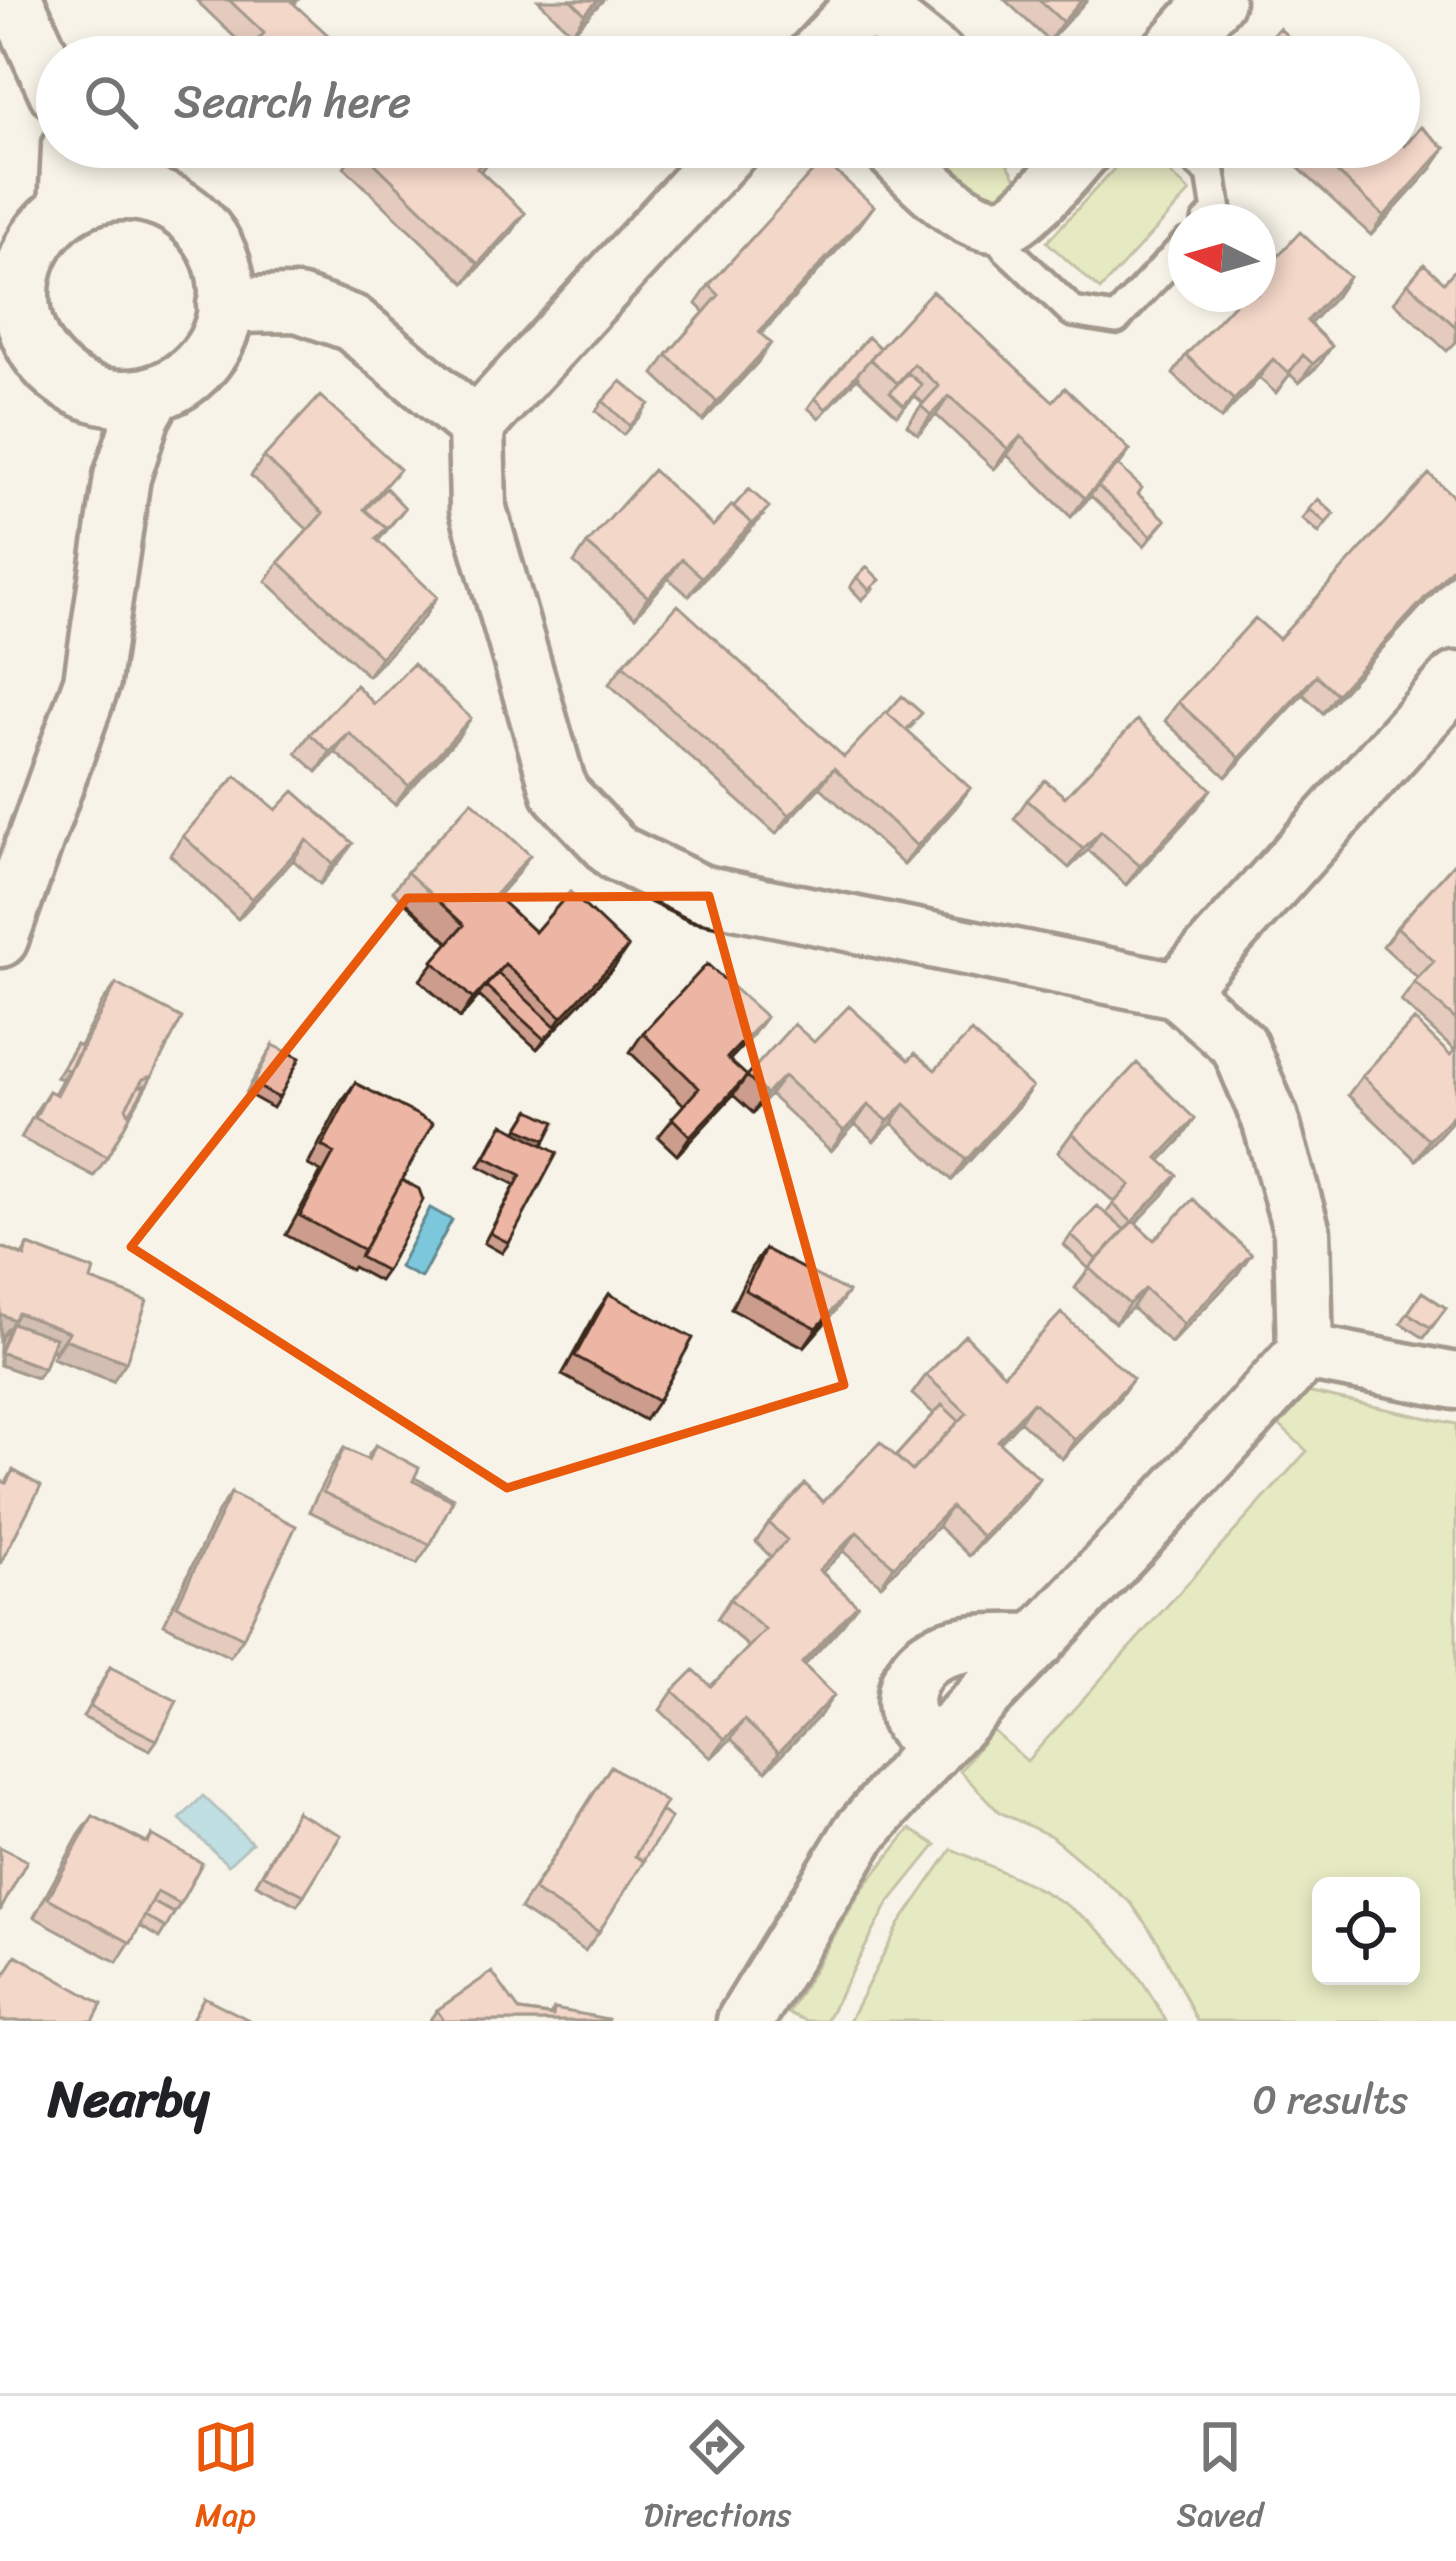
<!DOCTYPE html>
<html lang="en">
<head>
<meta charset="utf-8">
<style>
	:root { --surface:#fff; --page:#f6f6f6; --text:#202124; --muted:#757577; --line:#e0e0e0; --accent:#ea580c }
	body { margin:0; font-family:Sriracha,sans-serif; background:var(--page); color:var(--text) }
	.controls { position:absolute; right:36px; bottom:36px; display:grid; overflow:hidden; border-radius:18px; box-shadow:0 6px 18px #0003 }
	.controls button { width:108px; height:108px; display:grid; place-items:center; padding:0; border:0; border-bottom:3px solid var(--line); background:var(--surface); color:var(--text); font:60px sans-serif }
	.compass { position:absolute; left:1168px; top:204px; width:108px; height:108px; border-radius:50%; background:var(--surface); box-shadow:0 6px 18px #0003; rotate:275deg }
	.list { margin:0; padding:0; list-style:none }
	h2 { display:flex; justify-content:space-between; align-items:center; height:156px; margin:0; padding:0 48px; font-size:51px }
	h2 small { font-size:39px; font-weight:400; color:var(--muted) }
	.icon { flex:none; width:66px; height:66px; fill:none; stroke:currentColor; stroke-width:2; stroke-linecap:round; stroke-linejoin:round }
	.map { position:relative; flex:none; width:1456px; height:2021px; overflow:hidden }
	.search { position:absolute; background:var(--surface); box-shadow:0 6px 18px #0003; left:36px; right:36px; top:36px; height:132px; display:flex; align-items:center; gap:30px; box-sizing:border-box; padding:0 42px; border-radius:66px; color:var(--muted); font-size:45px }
	.sheet { height:372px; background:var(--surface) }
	nav { display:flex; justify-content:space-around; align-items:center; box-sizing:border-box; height:168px; border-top:3px solid var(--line); background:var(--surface); font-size:33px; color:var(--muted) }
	nav a { display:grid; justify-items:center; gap:6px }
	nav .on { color:var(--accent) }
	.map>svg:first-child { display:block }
	.green { fill:#d0e094; stroke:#868559; stroke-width:3; fill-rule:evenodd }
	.water { fill:#7cc7dc; stroke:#628890; stroke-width:3 }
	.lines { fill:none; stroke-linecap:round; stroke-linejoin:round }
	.lane-casing { stroke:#3b2a1e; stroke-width:36 }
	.street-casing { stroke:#3b2a1e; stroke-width:63 }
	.lane { stroke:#f7f3e8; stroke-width:27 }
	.street { stroke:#f7f3e8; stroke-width:54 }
	.wall { fill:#cc9c8d; stroke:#3b2a1e; stroke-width:3 }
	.shaded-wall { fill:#a67f73; stroke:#3b2a1e; stroke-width:3 }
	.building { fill:#edb5a4; stroke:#3b2a1e; stroke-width:3 }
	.marked { fill:none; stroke:#e8590c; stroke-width:9; stroke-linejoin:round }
</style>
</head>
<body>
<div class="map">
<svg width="1456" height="2021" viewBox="0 0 1456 2021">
	<rect width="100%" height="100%" fill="#f7f3e8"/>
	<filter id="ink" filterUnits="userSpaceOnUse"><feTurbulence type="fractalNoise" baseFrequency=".00833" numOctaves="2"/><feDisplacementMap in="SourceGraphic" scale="24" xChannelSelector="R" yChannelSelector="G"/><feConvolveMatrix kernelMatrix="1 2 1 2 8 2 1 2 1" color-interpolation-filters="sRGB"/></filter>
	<g filter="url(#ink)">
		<path class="green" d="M 922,147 L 998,147 L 1018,182 L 1009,200 L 991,204 Z
			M 1134,147 L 1142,147 L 1190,192 L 1100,290 L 1047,242 Z
			M 1302,1391 L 1456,1424 L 1456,2021 L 1197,2021 L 1159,1943 L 1131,1903 L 1051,1836 L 999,1812 L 960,1771 L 992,1730 L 1027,1761 L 1307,1451 L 1274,1420 ZM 1321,1886 L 1411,1886 L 1411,1976 L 1321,1976 Z
			M 910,1829 L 936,1845 L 888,1904 L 826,2021 L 807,2021 L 788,2013 L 863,1888 Z
			M 952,1849 C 1058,1896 1108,1914 1166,2021 L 849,2021 L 899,1925 Z"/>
		<path class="water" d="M 430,1208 L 452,1220 L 421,1278 L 399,1267 Z
			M 203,1796 L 252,1843 L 228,1865 L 180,1819 Z"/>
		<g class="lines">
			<defs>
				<path id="lane" d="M 1179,147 L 1211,173 L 1217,211 L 1207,222
					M 989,225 L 1006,248 L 1073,312 L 1116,319 L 1186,244"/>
				<path id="street" d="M 15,0 L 57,92
					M 814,57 L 852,16 L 879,11 L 937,57
					M 1165,57 L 1216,0
					M 732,147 L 476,426 L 478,509 L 560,793 L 617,853 L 700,893 L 1177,990
					M 889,147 C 916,172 973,240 1012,221 C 1031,211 1070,165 1085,147
					M21 295a103 103 0 1 1 206 0a103 103 0 1 1-206 0Z
					M 67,208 L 70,147
					M 225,305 L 298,304 L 352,323 L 476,426
					M 0,939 L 92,681 L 122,477 L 142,416 L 153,396
					M 1177,990 L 1456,680
					M 1305,1352 L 1456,1381
					M 1038,1641 C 1006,1643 971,1639 941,1651 C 898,1667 889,1732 941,1741 C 1065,1613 1186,1484 1305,1352 L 1302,1232 L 1270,1119 L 1239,1045 L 1177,990
					M 745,2021 L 860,1833 L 941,1741"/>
			</defs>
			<use href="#lane" class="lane-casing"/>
			<use href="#street" class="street-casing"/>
			<use href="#lane" class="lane"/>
			<use href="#street" class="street"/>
		</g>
		<path class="wall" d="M 196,0 L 298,0 L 248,50 Z
			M 538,0 L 603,0 L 572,33 Z
			M 1005,0 L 1087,0 L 1049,41 Z
			M 1405,146 L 1445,148 L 1432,168 L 1371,235 L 1276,147 Z
			M 358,147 L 494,153 L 480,172 L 525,213 L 512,232 L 465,283 L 344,167 Z
			M 860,225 L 761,334 L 758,362 L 703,421 L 654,374 L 667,355 L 704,312 L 696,304 L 709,285 Z
			M 1456,269 L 1456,342 L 1447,351 L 1394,302 L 1408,283 L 1444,282 Z
			M 1336,296 L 1310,324 L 1319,365 L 1299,383 L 1290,374 L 1276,393 L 1259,378 L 1221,419 L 1173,374 L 1186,355 Z
			M 880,348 L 1053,401 L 1130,450 L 1119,465 L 1138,494 L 1166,520 L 1144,546 L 1091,496 L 1071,517 L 1007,455 L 994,469 L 936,415 L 918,434 L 907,425 L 923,403 L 915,396 L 897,415 L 857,378 L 859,376 L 819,418 L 808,408 L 815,398 Z
			M 603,401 L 642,414 L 623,435 L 596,411 Z
			M 264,457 L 386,488 L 405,508 L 378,541 L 437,597 L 424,617 L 368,676 L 266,581 L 279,562 L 308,530 L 251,476 Z
			M 1318,499 L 1334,514 L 1319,533 L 1302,519 Z
			M 762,517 L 689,596 L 668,578 L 635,617 L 574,563 L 587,544 L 713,526 Z
			M 1456,568 L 1323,713 L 1303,694 L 1226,777 L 1165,721 L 1178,702 L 1279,639 Z
			M 857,577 L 873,589 L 862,600 L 850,587 Z
			M 623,665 L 844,757 L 915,723 L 907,731 L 970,788 L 956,807 L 904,865 L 820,787 L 776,834 L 609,684 Z
			M 374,704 L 458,737 L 395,805 L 335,752 L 317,772 L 296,753 L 310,734 Z
			M 236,776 L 339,862 L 320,884 L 293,860 L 238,919 L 170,855 L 183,836 Z
			M 1027,800 L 1197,808 L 1126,885 L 1088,850 L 1069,868 L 1014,819 Z
			M 1456,861 L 1456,1047 L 1454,1050 L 1401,1001 L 1418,978 L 1383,946 L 1397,927 Z
			M 407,872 L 517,874 L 497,897 L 535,932 L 615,966 L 537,1049 L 479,996 L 460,1018 L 420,980 L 449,943 L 393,891 Z
			M 116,984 L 152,1076 L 107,1157 L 94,1176 L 21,1138 L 36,1111 L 49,1091 L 54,1094 L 63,1078 L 56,1077 L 76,1044 L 80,1046 L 102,1003 Z
			M 643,1033 L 752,1036 L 729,1060 L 747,1076 L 814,1042 L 909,1060 L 1019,1106 L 952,1180 L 892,1123 L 874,1141 L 855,1124 L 831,1151 L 770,1095 L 753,1113 L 733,1095 L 677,1155 L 658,1137 L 684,1105 L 630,1052 Z
			M 273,1045 L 279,1098 L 273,1108 L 246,1093 Z
			M 1450,1055 L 1456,1117 L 1416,1160 L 1348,1095 L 1362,1076 Z
			M 355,1083 L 402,1180 L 386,1271 L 379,1281 L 353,1267 L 351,1270 L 286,1235 L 321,1172 L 308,1165 L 341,1102 Z
			M 530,1110 L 542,1145 L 509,1243 L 502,1253 L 484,1243 L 515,1185 L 479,1166 L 503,1124 L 516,1132 Z
			M 1072,1133 L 1182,1138 L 1161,1160 L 1164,1194 L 1136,1223 L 1154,1240 L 1251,1254 L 1237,1274 L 1171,1343 L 1132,1308 L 1115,1323 L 1075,1288 L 1089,1269 L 1064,1245 L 1071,1235 L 1106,1214 L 1114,1202 L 1058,1152 Z
			M 28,1245 L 91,1280 L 113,1381 L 52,1358 L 55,1351 L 51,1349 L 44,1368 L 37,1378 L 0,1365 L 0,1342 L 2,1337 L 0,1339 L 0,1246 L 22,1255 Z
			M 765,1249 L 835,1311 L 804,1347 L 731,1309 L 751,1268 Z
			M 1422,1292 L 1446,1308 L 1424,1338 L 1401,1323 Z
			M 609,1294 L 658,1401 L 645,1420 L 562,1375 L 596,1313 Z
			M 1004,1374 L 1119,1398 L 1062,1459 L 1020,1421 L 1000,1443 L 1039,1478 L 1025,1498 L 969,1556 L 938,1526 L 881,1585 L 843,1551 L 822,1572 L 857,1605 L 843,1624 L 804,1666 L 821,1714 L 766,1771 L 731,1739 L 711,1758 L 660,1710 L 673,1691 L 711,1686 L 749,1647 L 717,1619 L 730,1599 L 771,1557 L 756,1542 L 769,1523 L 823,1502 L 896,1456 L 934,1414 L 912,1394 L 926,1375 Z
			M 376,1445 L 415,1478 L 430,1545 L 417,1564 L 309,1511 L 331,1467 L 344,1448 L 366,1459 Z
			M 231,1493 L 243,1638 L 230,1657 L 164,1624 L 218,1512 Z
			M 110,1667 L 157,1740 L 150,1750 L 83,1717 Z
			M 611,1766 L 599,1932 L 585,1951 L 520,1909 Z
			M 296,1812 L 304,1895 L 297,1905 L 256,1884 Z
			M 93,1816 L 147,1843 L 152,1835 L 180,1904 L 159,1938 L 140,1926 L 117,1962 L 34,1917 L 79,1835 Z
			M 554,2009 L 607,2021 L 429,2021 L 437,2010 L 520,2011 L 550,2015 Z"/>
		<path class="shaded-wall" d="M 598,0 L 603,0 L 572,33 L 585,14 Z
			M 1082,0 L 1087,0 L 1049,41 L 1063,22 Z
			M 1445,148 L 1432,168 L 1371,235 L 1384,216 Z
			M 874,206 L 860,225 L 746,351 L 759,332 Z
			M 525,213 L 512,232 L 465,283 L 478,264 Z
			M 1349,277 L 1336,296 L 1294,340 L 1307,321 Z
			M 771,343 L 758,362 L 703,421 L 717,402 Z
			M 1332,346 L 1319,365 L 1299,383 L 1313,364 Z
			M 1273,359 L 1259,378 L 1221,419 L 1234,400 Z
			M 949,396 L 936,415 L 918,434 L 931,415 Z
			M 1021,436 L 1007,455 L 994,469 L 1008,449 Z
			M 1130,450 L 1116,469 L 1098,486 L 1071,517 L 1085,498 Z
			M 752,523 L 738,542 L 689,596 L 702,577 Z
			M 682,559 L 668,578 L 635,617 L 648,597 Z
			M 1456,564 L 1456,568 L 1323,713 L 1337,694 Z
			M 437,597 L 424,617 L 368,676 L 381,657 Z
			M 1316,675 L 1303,694 L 1226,777 L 1240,758 Z
			M 471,718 L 458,737 L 395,805 L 409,786 Z
			M 349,733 L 335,752 L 317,772 L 330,752 Z
			M 834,768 L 820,787 L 776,834 L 790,815 Z
			M 970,788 L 956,807 L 904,865 L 917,846 Z
			M 1211,789 L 1197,808 L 1126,885 L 1140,866 Z
			M 1101,831 L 1088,850 L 1069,868 L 1083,849 Z
			M 307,840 L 293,860 L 238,919 L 252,899 Z
			M 353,843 L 339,862 L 320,884 L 333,864 Z
			M 530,855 L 517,874 L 482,914 L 495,895 Z
			M 628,947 L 615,966 L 537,1049 L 562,1017 Z
			M 505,964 L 487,987 L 486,986 L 460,1018 L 473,999 Z
			M 766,1017 L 752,1036 L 714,1077 L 727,1058 Z
			M 63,1068 L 69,1070 L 62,1079 L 56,1077 Z
			M 747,1076 L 733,1095 L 677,1155 L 690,1136 Z
			M 784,1076 L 770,1095 L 753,1113 L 766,1094 Z
			M 1032,1087 L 1019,1106 L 952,1180 L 966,1160 Z
			M 905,1104 L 892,1123 L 874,1141 L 888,1121 Z
			M 868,1105 L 855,1124 L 831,1151 L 844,1131 Z
			M 1456,1112 L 1456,1117 L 1416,1160 L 1429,1140 Z
			M 1195,1119 L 1182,1138 L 1145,1177 L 1158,1158 Z
			M 519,1128 L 546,1140 L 539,1150 L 512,1138 Z
			M 1177,1175 L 1164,1194 L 1120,1240 L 1133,1221 Z
			M 1251,1254 L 1237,1274 L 1171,1343 L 1184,1324 Z
			M 1145,1289 L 1132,1308 L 1115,1323 L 1129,1304 Z
			M 848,1292 L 835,1311 L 804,1347 L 817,1328 Z
			M 18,1313 L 69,1332 L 55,1351 L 7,1333 L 9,1327 L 0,1339 L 0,1314 Z
			M 65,1339 L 126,1362 L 113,1381 L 52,1358 Z
			M 0,1352 L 44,1368 L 37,1378 L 0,1365 Z
			M 1133,1379 L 1119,1398 L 1062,1459 L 1075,1440 Z
			M 1033,1402 L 1020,1421 L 984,1460 L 998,1441 Z
			M 1039,1478 L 1025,1498 L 969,1556 L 983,1537 Z
			M 951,1507 L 938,1526 L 881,1585 L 894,1566 Z
			M 857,1532 L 843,1551 L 806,1589 L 819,1570 Z
			M 857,1605 L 843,1624 L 788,1683 L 802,1663 Z
			M 834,1695 L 821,1714 L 766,1771 L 779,1752 Z
			M 744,1720 L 731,1739 L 711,1758 L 725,1739 Z"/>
		<path class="building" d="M 229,0 L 294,0 L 292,2 L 352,57 L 242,57 L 264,33 Z
			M 571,0 L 598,0 L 585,14 Z
			M 1039,0 L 1082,0 L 1063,22 Z
			M 1279,28 L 1310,57 L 1252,57 Z
			M 1421,127 L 1445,148 L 1384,216 L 1310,147 L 1399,147 L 1399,140 L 1405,146 Z
			M 358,147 L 488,147 L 494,153 L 477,168 L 525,213 L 478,264 Z
			M 823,160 L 874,206 L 759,332 L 771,343 L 717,402 L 667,355 L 719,295 L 709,285 Z
			M 1300,232 L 1349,277 L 1307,321 L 1332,346 L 1313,364 L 1303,355 L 1289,373 L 1273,359 L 1234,400 L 1186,355 L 1243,294 L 1258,294 L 1258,278 Z
			M 1424,264 L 1444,282 L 1456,269 L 1456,327 L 1408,283 Z
			M 932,291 L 1053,401 L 1065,388 L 1130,450 L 1085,498 L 1021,436 L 1008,449 L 949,396 L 931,415 L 921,406 L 939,386 L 914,364 L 897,383 L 870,359 Z
			M 868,337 L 880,348 L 826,409 L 815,398 Z
			M 908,373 L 922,385 L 904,405 L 890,392 Z
			M 621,381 L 649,404 L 630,426 L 603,401 Z
			M 320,396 L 400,469 L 364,509 L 386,528 L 376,539 L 437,597 L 381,657 L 279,562 L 323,513 L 264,457 Z
			M 1118,465 L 1142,488 L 1138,494 L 1166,520 L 1151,536 L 1098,486 Z
			M 653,470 L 713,526 L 732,505 L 752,523 L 702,577 L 682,559 L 648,597 L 587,544 Z
			M 1429,474 L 1456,499 L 1456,564 L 1337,694 L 1316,675 L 1240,758 L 1178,702 L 1255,618 L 1279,639 Z
			M 386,488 L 405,508 L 379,538 L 386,528 L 365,510 Z
			M 749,489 L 769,507 L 751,526 L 750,525 L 752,523 L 733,507 Z
			M 1318,499 L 1334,514 L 1326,523 L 1309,509 Z
			M 867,567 L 880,580 L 869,590 L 857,577 Z
			M 678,605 L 844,757 L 886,712 L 970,788 L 917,846 L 834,768 L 790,815 L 623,665 Z
			M 413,664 L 471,718 L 409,786 L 349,733 L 330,752 L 310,734 L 356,685 L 374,704 Z
			M 902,696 L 922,713 L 906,730 L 887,713 Z
			M 1137,720 L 1211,789 L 1140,866 L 1101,831 L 1083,849 L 1027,800 L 1045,780 L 1065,797 Z
			M 236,776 L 276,810 L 294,791 L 353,843 L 333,864 L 307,840 L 252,899 L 183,836 Z
			M 472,801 L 530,855 L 495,895 L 535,932 L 570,892 L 628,947 L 562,1017 L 505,964 L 473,999 L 433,961 L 464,925 L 407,872 Z
			M 1456,861 L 1456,1020 L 1414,982 L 1434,961 L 1397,927 Z
			M 707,964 L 766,1017 L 727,1058 L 747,1076 L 690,1136 L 672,1118 L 699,1088 L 643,1033 Z
			M 498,973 L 556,1027 L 544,1039 L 486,986 Z
			M 116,984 L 182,1018 L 152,1076 L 143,1079 L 126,1107 L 130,1116 L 107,1157 L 35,1118 L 49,1091 L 57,1095 Z
			M 849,1006 L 909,1060 L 915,1053 L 935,1070 L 971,1032 L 1032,1087 L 966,1160 L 905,1104 L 888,1121 L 868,1105 L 844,1131 L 784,1076 L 766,1094 L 747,1076 L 794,1024 L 814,1042 Z
			M 1414,1020 L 1450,1055 L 1456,1049 L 1456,1112 L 1429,1140 L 1362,1076 Z
			M 76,1044 L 81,1047 L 69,1070 L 63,1068 Z
			M 273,1045 L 300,1058 L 279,1098 L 253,1084 Z
			M 1137,1063 L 1195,1119 L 1158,1158 L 1177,1175 L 1133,1221 L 1154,1240 L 1193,1199 L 1251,1254 L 1184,1324 L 1145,1289 L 1129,1304 L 1089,1268 L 1132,1222 L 1113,1204 L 1130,1185 L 1072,1133 Z
			M 355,1083 L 433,1123 L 364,1250 L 300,1216 L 334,1153 L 322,1146 Z
			M 146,1085 L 129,1114 L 126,1107 L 138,1087 Z
			M 530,1110 L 555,1122 L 546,1140 L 519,1128 Z
			M 503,1124 L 557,1153 L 509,1243 L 490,1233 L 521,1175 L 486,1157 Z
			M 402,1180 L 419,1189 L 423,1200 L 386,1271 L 360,1257 Z
			M 1097,1206 L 1125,1230 L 1097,1260 L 1071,1235 Z
			M 28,1245 L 94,1270 L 91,1280 L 147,1301 L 126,1362 L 65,1339 L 69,1332 L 18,1313 L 14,1320 L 0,1314 L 0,1253 L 2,1247 L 25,1257 Z
			M 765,1249 L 848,1292 L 817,1328 L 745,1290 Z
			M 1422,1292 L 1446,1308 L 1431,1328 L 1408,1313 Z
			M 609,1294 L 693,1338 L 658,1401 L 575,1356 Z
			M 1061,1313 L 1133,1379 L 1075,1440 L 1033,1402 L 998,1441 L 1039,1478 L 983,1537 L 951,1507 L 894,1566 L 857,1532 L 819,1570 L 857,1605 L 802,1663 L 834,1695 L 779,1752 L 744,1720 L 725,1739 L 673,1691 L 694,1670 L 711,1686 L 765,1630 L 730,1599 L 787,1540 L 769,1523 L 805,1484 L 823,1502 L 880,1442 L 912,1471 L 967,1413 L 926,1375 L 965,1335 L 1004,1374 Z
			M 12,1323 L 55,1338 L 44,1368 L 0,1352 Z
			M 942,1405 L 959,1421 L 912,1471 L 896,1456 Z
			M 376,1445 L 419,1468 L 413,1481 L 453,1500 L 430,1545 L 323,1492 L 344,1448 L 368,1460 Z
			M 13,1470 L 41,1486 L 0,1564 L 0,1480 L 6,1483 Z
			M 415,1478 L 453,1498 L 452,1500 L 413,1481 Z
			M 231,1493 L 296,1526 L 243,1638 L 177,1605 Z
			M 110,1667 L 177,1701 L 157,1740 L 90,1707 Z
			M 611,1766 L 666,1802 L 635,1856 L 644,1861 L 599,1932 L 533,1890 Z
			M 661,1811 L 671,1818 L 643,1861 L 635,1856 Z
			M 296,1812 L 341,1835 L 304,1895 L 263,1874 Z
			M 93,1816 L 148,1844 L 152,1835 L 202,1863 L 180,1904 L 157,1892 L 131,1943 L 48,1898 Z
			M 0,1847 L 27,1861 L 0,1911 Z
			M 152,1902 L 174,1913 L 166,1928 L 145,1916 Z
			M 16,1955 L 102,2004 L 93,2021 L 0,2021 L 0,1983 Z
			M 492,1972 L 520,2011 L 553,2016 L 554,2009 L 608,2019 L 607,2021 L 444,2021 L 437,2010 Z
			M 204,1997 L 251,2021 L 191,2021 Z"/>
	</g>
	<path d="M0 0H1456V2021H0ZM 709,896 L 844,1385 L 507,1488 L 131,1247 L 407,898 Z" fill="#f7f3e8" fill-opacity=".55" fill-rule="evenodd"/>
	<path class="marked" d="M 709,896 L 844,1385 L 507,1488 L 131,1247 L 407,898 Z"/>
</svg>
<div class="controls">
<button><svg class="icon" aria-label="locate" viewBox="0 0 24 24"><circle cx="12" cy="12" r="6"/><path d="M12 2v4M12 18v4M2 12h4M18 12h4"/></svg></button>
</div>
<svg class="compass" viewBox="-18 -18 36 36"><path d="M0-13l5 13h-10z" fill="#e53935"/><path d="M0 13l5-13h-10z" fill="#757577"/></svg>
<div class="search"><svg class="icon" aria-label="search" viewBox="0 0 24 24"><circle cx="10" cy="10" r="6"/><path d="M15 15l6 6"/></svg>Search here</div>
</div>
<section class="sheet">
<h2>Nearby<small>0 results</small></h2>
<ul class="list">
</ul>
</section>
<nav>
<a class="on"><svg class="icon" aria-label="map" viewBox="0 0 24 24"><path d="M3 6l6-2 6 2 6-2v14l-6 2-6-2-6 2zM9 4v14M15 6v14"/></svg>Map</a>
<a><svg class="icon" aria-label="directions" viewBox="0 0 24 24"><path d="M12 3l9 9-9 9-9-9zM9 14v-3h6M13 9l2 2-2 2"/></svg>Directions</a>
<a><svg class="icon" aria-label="saved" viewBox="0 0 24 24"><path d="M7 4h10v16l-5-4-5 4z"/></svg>Saved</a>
</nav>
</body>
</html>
